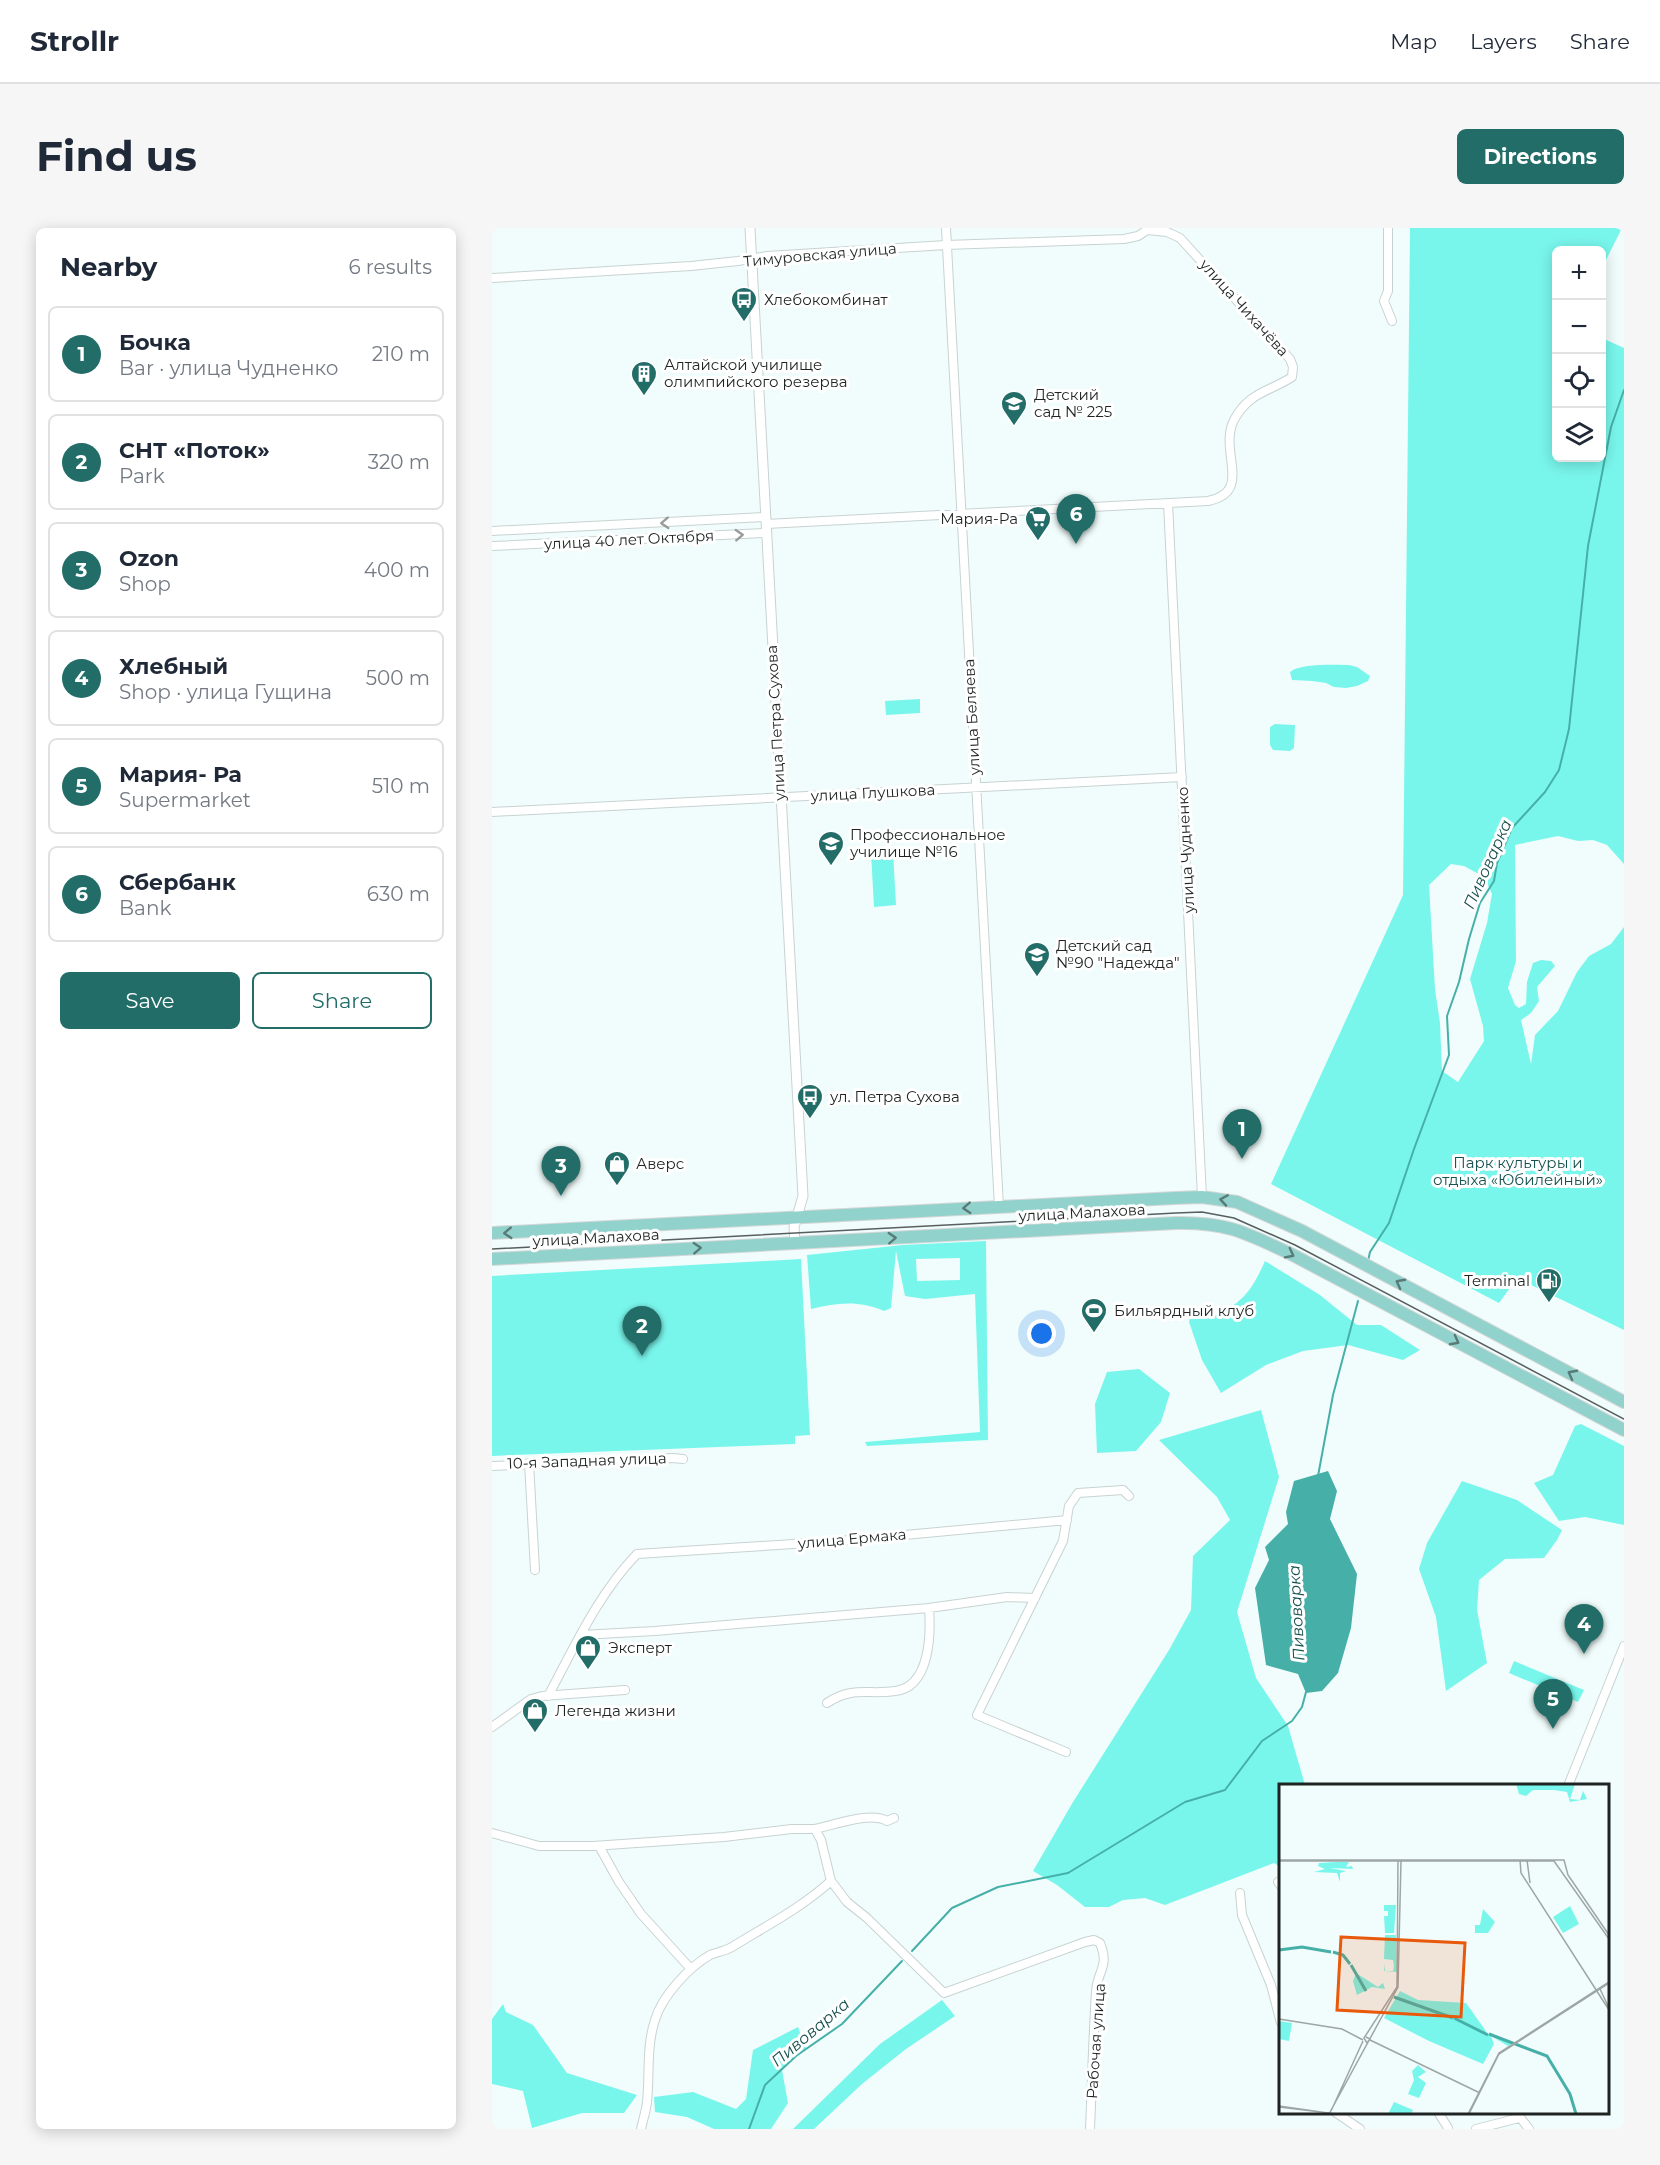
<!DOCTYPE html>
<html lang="en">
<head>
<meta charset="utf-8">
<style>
	:root { --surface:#fff; --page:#f6f6f7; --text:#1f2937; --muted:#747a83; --line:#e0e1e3; --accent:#236d68 }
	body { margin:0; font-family:Montserrat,sans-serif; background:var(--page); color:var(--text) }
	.controls { position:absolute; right:18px; top:18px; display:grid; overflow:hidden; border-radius:9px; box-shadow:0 3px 15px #0003 }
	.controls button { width:54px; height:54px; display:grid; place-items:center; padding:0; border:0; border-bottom:2px solid var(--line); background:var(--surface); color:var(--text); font:30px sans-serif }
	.you { position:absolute; left:550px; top:1106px; width:21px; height:21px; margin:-15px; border:4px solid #fff; border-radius:50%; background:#1a73e8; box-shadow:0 0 0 9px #1a73e833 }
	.badge { display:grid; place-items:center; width:39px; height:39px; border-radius:50%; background:var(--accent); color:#fff; font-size:20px; font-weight:700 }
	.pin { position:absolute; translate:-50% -50px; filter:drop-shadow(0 2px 3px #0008) }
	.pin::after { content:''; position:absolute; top:32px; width:21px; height:18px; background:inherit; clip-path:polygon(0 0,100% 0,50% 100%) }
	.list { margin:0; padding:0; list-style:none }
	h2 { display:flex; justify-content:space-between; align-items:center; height:78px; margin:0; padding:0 24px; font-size:26px }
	h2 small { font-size:20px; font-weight:400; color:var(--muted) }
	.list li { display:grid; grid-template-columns:39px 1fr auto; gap:18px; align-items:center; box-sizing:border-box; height:96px; margin:0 12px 12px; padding:0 12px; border:2px solid var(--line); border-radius:9px }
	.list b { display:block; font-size:22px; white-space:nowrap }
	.list p { margin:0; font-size:20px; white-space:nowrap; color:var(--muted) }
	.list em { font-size:20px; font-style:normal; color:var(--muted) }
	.actions { display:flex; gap:12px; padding:18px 24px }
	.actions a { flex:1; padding:14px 0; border:2px solid var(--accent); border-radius:9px; text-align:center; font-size:21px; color:var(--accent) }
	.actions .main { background:var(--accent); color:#fff }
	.icon { flex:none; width:33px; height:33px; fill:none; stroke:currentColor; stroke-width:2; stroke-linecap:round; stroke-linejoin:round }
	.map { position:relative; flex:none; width:1132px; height:1901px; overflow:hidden; border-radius:9px }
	header { display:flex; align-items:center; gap:36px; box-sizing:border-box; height:84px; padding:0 30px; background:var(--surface); border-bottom:2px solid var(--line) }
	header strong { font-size:28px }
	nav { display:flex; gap:33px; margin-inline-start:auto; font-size:21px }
	.intro { display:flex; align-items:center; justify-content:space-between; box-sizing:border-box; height:144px; padding:0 36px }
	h1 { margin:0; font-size:42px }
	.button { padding:15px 27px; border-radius:9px; background:var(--accent); color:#fff; font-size:21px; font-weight:700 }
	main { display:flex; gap:36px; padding:0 36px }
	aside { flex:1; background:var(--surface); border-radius:9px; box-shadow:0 3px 15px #0003 }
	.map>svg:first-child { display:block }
	.green { fill:#79f6ec; fill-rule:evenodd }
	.water { fill:#46b0a8 }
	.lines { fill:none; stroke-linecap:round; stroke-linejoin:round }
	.stream { stroke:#46b0a8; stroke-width:2 }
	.minor-casing { stroke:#c7d3d2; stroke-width:10 }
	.tertiary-casing { stroke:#c7d3d2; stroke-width:11 }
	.primary-casing { stroke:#d7d8d7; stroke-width:14 }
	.minor { stroke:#fff; stroke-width:8 }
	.tertiary { stroke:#fff; stroke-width:9 }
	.primary { stroke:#91d2cd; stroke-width:12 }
	.tram { stroke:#585f5e; stroke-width:1.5 }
	.oneway { stroke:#9a9c9c }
	.oneway2 { stroke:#587b78 }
	.labels { text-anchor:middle; stroke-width:6; stroke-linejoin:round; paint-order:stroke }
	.street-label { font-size:15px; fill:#1f2423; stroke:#fff }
	.poi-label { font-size:15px; fill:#1f2423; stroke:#fff; text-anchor:start }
	.park-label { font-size:15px; fill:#16524e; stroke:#fff }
	.water-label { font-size:16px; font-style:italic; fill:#15514d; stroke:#fff }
	.inset-river { fill:none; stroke:#46b0a8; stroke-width:3 }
	.inset-road { fill:none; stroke:#9da6a5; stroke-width:1.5 }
	.view { fill:#e8590c; fill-opacity:0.15; stroke:#e8590c; stroke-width:3 }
	.inset-edge { fill:none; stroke:#1f2423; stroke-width:3 }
</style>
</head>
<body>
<header>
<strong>Strollr</strong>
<nav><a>Map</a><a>Layers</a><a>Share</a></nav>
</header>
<div class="intro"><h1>Find us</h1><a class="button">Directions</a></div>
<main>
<aside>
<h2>Nearby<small>6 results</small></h2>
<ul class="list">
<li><span class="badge">1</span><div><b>Бочка</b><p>Bar · улица Чудненко</p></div><em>210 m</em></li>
<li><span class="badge">2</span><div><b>СНТ «Поток»</b><p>Park</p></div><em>320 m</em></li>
<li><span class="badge">3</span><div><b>Ozon</b><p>Shop</p></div><em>400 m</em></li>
<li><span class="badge">4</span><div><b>Хлебный</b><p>Shop · улица Гущина</p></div><em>500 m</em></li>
<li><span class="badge">5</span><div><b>Мария- Ра</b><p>Supermarket</p></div><em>510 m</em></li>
<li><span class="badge">6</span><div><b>Сбербанк</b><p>Bank</p></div><em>630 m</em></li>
</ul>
<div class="actions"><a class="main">Save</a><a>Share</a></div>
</aside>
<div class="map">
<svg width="1132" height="1901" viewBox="0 0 1132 1901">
	<rect width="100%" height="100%" fill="#f1fdfc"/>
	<path class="green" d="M 918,0 L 1130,0 L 1110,40 L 1110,22 L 1064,22 L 1064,230 L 1110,230 L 1110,110 L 1132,120 L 1132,636 L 1115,617 L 1101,612 L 1086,613 L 1066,608 L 1023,617 L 1024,733 L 1016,760 L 1023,777 L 1027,780 L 1034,776 L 1035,754 L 1041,735 L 1049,732 L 1059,733 L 1063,738 L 1045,759 L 1047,773 L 1039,785 L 1029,792 L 1039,836 L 1043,807 L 1066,783 L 1085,744 L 1097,728 L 1119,716 L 1132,699 L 1132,1102 L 1025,1050 L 1007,1075 L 779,956 L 911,667 ZM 959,636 L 972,638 L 992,649 L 1000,666 L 995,695 L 978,751 L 991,798 L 992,813 L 966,854 L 950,843 L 948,795 L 943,761 L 937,657 Z
		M 857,437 L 865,439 L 878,448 L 876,453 L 865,458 L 854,460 L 842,459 L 834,455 L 820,453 L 800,452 L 798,444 C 809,435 842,437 857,437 Z
		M 428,471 L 428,485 L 394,487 L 393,473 Z
		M 783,496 L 803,497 L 802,520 L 798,523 L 781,522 L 778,517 L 778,499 Z
		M 401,624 L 404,677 L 382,679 L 379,625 Z
		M 494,1013 L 496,1212 L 375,1218 L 373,1214 L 488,1204 L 483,1066 L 433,1071 L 413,1068 L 404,1023 L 399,1080 L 392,1083 C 366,1072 345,1075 319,1081 L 315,1027 L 411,1017 ZM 468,1030 L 468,1052 L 425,1053 L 424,1031 Z
		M 309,1031 L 318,1207 L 303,1208 L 303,1216 L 0,1228 L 0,1048 Z
		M 773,1033 L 828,1067 L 865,1097 L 889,1097 L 928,1122 L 911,1132 L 856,1117 L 811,1123 L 774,1137 L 729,1165 L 710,1132 L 697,1094 L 701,1080 L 722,1088 C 751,1075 760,1062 773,1033 Z
		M 647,1141 L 678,1165 L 669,1194 L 644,1223 L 605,1225 L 603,1176 L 615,1144 Z
		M 769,1182 L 787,1249 L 745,1384 L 764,1450 L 796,1498 L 813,1557 L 789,1558 L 788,1639 L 782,1635 L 673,1677 L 653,1670 L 631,1672 L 617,1679 L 593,1679 L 565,1657 L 541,1643 L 581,1574 L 677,1422 L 699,1382 L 701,1328 L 738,1292 L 725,1269 L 667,1212 Z
		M 1089,1196 L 1132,1218 L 1132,1297 L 1093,1289 L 1067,1293 L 1042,1255 L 1061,1247 L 1083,1198 Z
		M 970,1253 L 1025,1272 L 1070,1302 L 1065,1312 L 1052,1330 L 1013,1331 L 987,1352 L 985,1382 L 995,1435 L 954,1463 L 944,1389 L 927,1341 L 935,1315 Z
		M 1022,1433 L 1092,1462 L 1086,1474 L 1017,1445 Z
		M 450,1772 L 463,1788 L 414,1821 L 370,1856 L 322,1901 L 301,1901 L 388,1816 Z
		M 11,1776 L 14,1784 L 41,1797 L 75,1845 L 145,1867 L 132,1885 L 90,1885 L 40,1900 L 31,1863 L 0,1856 L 0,1791 Z
		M 306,1799 L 314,1820 L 290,1842 L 296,1875 L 279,1901 L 222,1901 L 195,1889 L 163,1884 L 162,1869 L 201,1864 L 244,1881 L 254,1871 L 261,1822 Z"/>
	<path class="water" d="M 836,1243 L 845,1263 L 838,1291 L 865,1346 L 859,1400 L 846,1445 L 830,1463 L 814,1465 L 806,1446 L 774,1437 L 763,1360 L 777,1332 L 773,1319 L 796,1296 L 794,1284 L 802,1253 Z"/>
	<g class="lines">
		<path class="stream" d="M 876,1033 L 878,1024 L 897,995 L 922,921 L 957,827 L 955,788 L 967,754 L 977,711 L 988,675 L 1002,653 L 1005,635 L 1020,600 L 1053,564 L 1067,542 L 1077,501 L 1096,318 L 1119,199 L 1132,162
			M 826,1248 L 841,1167 L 866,1073
			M 420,1723 L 460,1680 L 506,1659 L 576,1645 L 693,1574 L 733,1562 L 770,1513 L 800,1493 L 810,1479 L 814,1464
			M 257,1901 L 273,1857 L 304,1828 L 350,1796 L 410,1733"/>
		<defs>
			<path id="minor" d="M 454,0 L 507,979
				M 896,0 L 896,63 L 892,73 L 900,93
				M 0,50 L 199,38 L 246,33 L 275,28 L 454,17 L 632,11 L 646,8 L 655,2
				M 676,275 L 710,969
				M 274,296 L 716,273 C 762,264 726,223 742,192 C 757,164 777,164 800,149 L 801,139 L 798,131 L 688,10 L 675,4 L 655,2
				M 0,303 L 273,289
				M 0,318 L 274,305
				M 0,584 L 690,549
				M 37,1235 L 43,1342
				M 0,1238 L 181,1230 L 191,1231
				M 89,1407 L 163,1403 L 437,1380 L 515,1369 L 543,1370
				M 56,1468 C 82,1420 106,1366 145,1326 L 348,1313 L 575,1292
				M 335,1475 C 360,1458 376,1467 403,1463 C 438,1459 439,1407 437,1380
				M 0,1499 L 39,1471 L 50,1468 L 133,1462
				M 574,1524 L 485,1487 L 571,1313 L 577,1278 L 586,1265 L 631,1262 L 637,1268
				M 1076,1558 L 1132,1418
				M 402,1590 L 395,1593 C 379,1583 342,1597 323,1601 L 329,1612 L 339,1653 L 355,1674 L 375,1690 L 452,1765 L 593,1714 L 602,1712 L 608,1715 C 618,1740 605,1742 604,1764 C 601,1810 600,1856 598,1901
				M 0,1605 L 47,1618 L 101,1618 L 232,1609 L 300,1601 L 323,1601
				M 107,1618 L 127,1654 L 149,1686 L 198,1740
				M 786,1654 L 789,1658
				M 748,1665 L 750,1687 L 779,1757 L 789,1795
				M 843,1884 L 868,1901
				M 946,1884 L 956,1900
				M 1024,1884 L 1037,1901
				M 149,1901 C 151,1892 154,1883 155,1874 C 158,1847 154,1819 163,1792 C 170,1768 197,1739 218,1727 C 225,1724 233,1723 240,1719 C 274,1698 309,1680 339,1653
				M 984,1901 L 1027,1890"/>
			<path id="tertiary" d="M 258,0 L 311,968 L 302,999 L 303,1015"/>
			<path id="primary" d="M 0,1005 L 683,970 L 710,969 L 745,974 L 810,1003 L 1132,1174
				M 0,1031 L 684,995 C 735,994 754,1005 799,1026 L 1132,1202"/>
		</defs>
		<use href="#minor" class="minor-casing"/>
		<use href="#tertiary" class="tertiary-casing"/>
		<use href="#primary" class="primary-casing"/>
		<use href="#minor" class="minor"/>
		<use href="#tertiary" class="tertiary"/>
		<use href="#primary" class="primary"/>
		<path class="tram" d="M 0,1021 L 684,985 L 710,984 L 742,990 L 803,1017 L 1132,1191"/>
	</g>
	<defs><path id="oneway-chevron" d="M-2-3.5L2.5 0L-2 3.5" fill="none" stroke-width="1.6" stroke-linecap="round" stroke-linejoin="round" transform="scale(1.5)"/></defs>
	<g class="oneway">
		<use href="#oneway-chevron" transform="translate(173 295) rotate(177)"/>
		<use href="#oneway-chevron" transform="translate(247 307) rotate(-3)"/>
	</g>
	<g class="oneway2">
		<use href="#oneway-chevron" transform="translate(732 972) rotate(-171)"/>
		<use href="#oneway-chevron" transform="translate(475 980) rotate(177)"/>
		<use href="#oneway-chevron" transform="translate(16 1005) rotate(177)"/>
		<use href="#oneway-chevron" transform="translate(400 1010) rotate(-3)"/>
		<use href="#oneway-chevron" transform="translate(205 1020) rotate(-3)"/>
		<use href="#oneway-chevron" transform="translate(798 1026) rotate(27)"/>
		<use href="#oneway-chevron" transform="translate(908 1055) rotate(-152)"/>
		<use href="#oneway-chevron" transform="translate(963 1113) rotate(28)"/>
		<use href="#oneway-chevron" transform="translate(1080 1146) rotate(-152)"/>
	</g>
	<defs>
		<symbol id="bus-pin" viewBox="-11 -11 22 30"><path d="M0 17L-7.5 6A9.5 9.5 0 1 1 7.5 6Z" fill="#236d68" stroke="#fff"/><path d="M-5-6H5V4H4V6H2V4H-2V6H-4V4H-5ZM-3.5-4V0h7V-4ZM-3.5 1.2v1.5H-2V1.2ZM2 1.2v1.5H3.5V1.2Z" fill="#fff"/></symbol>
		<symbol id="building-pin" viewBox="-11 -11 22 30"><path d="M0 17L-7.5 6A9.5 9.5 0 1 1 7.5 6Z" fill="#236d68" stroke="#fff"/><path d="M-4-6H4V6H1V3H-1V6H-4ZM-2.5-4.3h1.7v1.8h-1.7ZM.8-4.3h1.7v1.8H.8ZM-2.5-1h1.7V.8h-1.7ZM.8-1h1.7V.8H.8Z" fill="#fff"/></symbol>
		<symbol id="school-pin" viewBox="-11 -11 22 30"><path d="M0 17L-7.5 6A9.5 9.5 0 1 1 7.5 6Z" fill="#236d68" stroke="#fff"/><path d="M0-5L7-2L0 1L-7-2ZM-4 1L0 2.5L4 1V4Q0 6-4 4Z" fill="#fff"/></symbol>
		<symbol id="supermarket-pin" viewBox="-11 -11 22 30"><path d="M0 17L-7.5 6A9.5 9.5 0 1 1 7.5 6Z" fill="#236d68" stroke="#fff"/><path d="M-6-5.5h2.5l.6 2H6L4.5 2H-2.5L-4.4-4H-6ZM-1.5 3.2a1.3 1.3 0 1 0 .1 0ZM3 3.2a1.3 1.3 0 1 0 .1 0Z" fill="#fff"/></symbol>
		<symbol id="shop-pin" viewBox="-11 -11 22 30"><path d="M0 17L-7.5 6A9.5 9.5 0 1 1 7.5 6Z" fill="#236d68" stroke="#fff"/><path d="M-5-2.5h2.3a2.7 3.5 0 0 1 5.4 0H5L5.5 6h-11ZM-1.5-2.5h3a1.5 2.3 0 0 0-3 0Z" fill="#fff"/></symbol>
		<symbol id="fuel-pin" viewBox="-11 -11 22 30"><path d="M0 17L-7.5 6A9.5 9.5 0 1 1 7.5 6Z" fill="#236d68" stroke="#fff"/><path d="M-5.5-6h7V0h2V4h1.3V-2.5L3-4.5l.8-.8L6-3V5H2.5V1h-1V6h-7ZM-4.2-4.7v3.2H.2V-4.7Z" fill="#fff"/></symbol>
		<symbol id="stadium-pin" viewBox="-11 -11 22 30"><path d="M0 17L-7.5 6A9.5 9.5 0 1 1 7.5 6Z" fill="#236d68" stroke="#fff"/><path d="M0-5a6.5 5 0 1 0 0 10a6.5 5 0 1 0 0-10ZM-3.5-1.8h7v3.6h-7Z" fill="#fff"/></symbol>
	</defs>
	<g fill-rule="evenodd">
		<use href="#bus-pin" x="237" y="57" width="30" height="40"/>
		<use href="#building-pin" x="137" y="131" width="30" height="40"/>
		<use href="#school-pin" x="507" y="161" width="30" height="40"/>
		<use href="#supermarket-pin" x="531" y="276" width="30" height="40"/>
		<use href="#school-pin" x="324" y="601" width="30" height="40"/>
		<use href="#school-pin" x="530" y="712" width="30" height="40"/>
		<use href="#bus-pin" x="303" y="854" width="30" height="40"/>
		<use href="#shop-pin" x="110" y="921" width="30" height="40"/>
		<use href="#fuel-pin" x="1042" y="1038" width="30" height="40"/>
		<use href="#stadium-pin" x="587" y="1068" width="30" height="40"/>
		<use href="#shop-pin" x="81" y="1405" width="30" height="40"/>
		<use href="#shop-pin" x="28" y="1468" width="30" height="40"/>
	</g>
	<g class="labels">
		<g class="street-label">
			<text transform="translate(328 27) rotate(-5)" y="5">Тимуровская улица</text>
			<text transform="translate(752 80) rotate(48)" y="5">улица Чихачёва</text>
			<text transform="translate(137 312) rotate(-3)" y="5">улица 40 лет Октября</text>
			<text transform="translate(480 489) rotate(-93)" y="5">улица Беляева</text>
			<text transform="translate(284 495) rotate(-93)" y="5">улица Петра Сухова</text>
			<text transform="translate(381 565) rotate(-3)" y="5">улица Глушкова</text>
			<text transform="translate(694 622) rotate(-93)" y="5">улица Чудненко</text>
			<text transform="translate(590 985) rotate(-3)" y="5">улица Малахова</text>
			<text transform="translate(104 1010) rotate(-3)" y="5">улица Малахова</text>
			<text transform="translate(95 1233) rotate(-2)" y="5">10-я Западная улица</text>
			<text transform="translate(360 1311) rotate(-5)" y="5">улица Ермака</text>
			<text transform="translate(604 1813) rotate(-86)" y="5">Рабочая улица</text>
		</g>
		<g class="poi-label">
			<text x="272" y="77">Хлебокомбинат</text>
			<text x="172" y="142">Алтайской училище<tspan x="172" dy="17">олимпийского резерва</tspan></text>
			<text x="542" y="172">Детский<tspan x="542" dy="17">сад № 225</tspan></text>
			<text x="526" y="296" text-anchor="end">Мария-Ра</text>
			<text x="358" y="612">Профессиональное<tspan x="358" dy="17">училище №16</tspan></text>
			<text x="564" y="723">Детский сад<tspan x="564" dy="17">№90 "Надежда"</tspan></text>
			<text x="338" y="874">ул. Петра Сухова</text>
			<text x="144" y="941">Аверс</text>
			<text x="1038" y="1058" text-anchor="end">Terminal</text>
			<text x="622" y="1088">Бильярдный клуб</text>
			<text x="116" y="1425">Эксперт</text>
			<text x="63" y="1488">Легенда жизни</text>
		</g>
		<g class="park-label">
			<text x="1026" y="940">Парк культуры и<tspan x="1026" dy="17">отдыха «Юбилейный»</tspan></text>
		</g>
		<g class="water-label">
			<text transform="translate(995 636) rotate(-66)" y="6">Пивоварка</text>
			<text transform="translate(804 1385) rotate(-93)" y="6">Пивоварка</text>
			<text transform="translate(318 1804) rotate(-40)" y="6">Пивоварка</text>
		</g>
	</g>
	<g transform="translate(787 1556)">
		<rect width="330" height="330" fill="#f1fdfc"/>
		<path d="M 237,0 L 296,0 L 291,15 L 301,16 L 304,7 L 308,15 L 291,18 L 288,8 L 275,6 L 254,6 L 247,12 L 240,10 ZM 57,78 L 70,78 L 67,83 L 73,82 L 74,85 L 51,84 L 67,87 L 61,89 L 61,98 L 58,89 L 35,88 L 46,85 L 39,82 L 40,79 ZM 105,121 L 117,121 L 115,149 L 106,149 L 105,132 L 109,132 L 109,127 L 105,127 ZM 291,122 L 300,140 L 284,149 L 274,133 ZM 204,125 L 216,138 L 209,149 L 196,149 L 196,141 L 201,141 ZM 106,151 L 117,151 L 118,188 L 105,187 L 105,179 L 106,187 L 114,187 L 115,182 L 114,176 L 105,175 ZM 77,189 L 99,203 L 104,199 L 106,205 L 93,203 L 78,211 L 74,197 ZM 121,207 L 139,216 L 187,219 L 209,250 L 234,259 L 229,262 L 212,252 L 215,260 L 204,280 L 150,257 L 105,234 ZM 0,237 L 13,239 L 10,257 L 0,255 ZM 139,281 L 147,288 L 139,293 L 147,299 L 140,314 L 129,310 L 135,296 L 133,287 ZM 115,318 L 134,326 L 132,330 L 109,330 Z" fill="#79f6ec"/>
		<path class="inset-river" d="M 0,166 L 23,163 L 52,168M 54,168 L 64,171 L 71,180M 72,181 L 87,207M 115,213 L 174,234M 175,234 L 209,251M 210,250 L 268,272 L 291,310 L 297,330"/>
		<path class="inset-road" d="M 0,76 L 285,76 L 289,91 L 330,151M 241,76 L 242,89 L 330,226M 248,76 L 251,99M 0,77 L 275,77 L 330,155M 321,205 L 330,224M 0,235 L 63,245 L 84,256M 87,253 L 91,255 L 88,259 L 85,254 L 118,203 L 119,76M 91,256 L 201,309M 0,322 L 56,330M 0,323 L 50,329M 52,327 L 84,257M 50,330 L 119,203 L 122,77M 189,330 L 220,269 L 330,198M 190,330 L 220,270 L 330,199"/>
		<path class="view" d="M 62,153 L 186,159 L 182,233 L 58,226 Z"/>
		<rect width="330" height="330" class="inset-edge"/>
	</g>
</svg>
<div class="controls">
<button>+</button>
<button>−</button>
<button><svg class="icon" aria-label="locate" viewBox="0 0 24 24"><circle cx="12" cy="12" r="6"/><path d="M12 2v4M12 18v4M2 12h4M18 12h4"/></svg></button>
<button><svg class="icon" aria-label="layers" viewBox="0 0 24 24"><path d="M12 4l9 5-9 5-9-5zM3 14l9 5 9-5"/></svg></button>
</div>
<div class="you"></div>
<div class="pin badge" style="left:750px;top:931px">1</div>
<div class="pin badge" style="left:150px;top:1128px">2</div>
<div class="pin badge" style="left:69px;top:968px">3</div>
<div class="pin badge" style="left:1092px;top:1426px">4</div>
<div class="pin badge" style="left:1061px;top:1501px">5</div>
<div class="pin badge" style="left:584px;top:316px">6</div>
</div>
</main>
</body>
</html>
